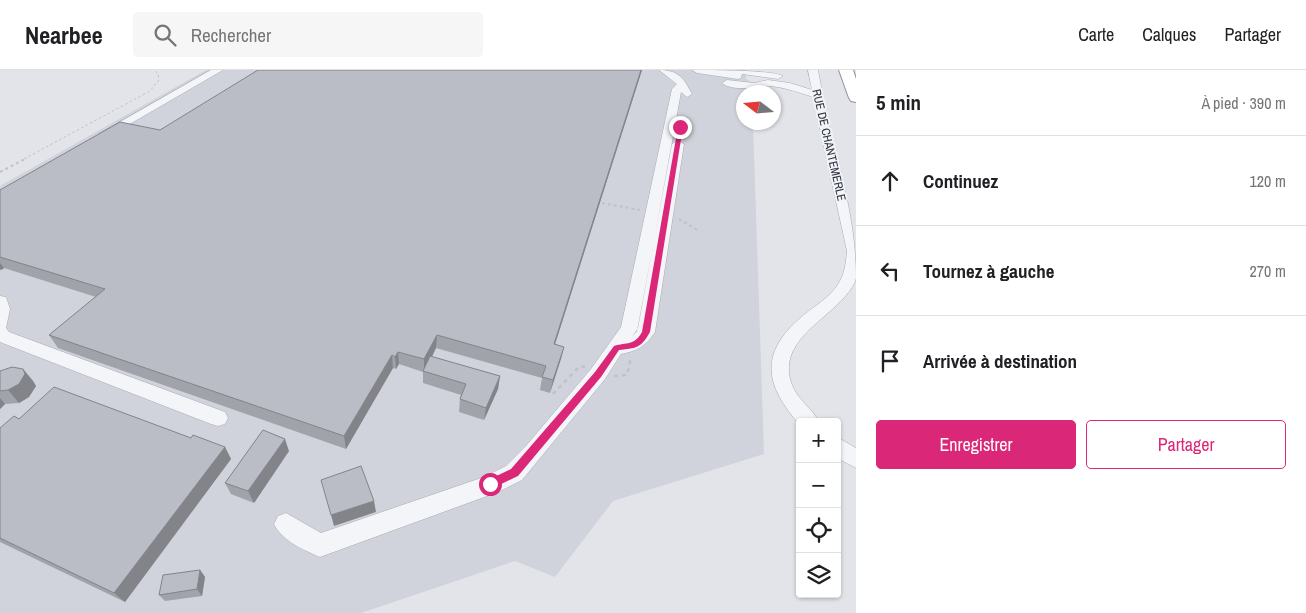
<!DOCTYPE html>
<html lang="fr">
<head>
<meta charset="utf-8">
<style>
	:root { --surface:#fff; --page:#f6f6f6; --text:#202124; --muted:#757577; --line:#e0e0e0; --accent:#db2777 }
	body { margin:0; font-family:"Archivo Narrow",sans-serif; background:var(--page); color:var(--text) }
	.controls { position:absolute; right:15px; bottom:15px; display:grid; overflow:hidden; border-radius:5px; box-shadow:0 1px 4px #0004 }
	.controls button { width:45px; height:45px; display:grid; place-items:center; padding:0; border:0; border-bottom:1px solid var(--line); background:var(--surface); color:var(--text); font:25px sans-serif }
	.compass { position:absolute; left:736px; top:15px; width:45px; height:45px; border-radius:50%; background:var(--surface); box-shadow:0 1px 4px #0004; rotate:286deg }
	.stop { position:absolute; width:15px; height:15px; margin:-11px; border:4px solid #db2777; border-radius:50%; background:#fff }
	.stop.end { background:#db2777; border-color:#fff; box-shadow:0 1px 5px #0008 }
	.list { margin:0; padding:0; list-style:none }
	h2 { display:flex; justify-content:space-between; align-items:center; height:65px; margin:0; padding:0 20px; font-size:21px }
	h2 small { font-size:16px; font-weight:400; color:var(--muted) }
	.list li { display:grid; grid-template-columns:32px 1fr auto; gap:15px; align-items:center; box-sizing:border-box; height:90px; padding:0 20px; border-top:1px solid var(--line) }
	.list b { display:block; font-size:19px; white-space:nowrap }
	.list em { font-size:16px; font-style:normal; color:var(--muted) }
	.actions { display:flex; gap:10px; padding:15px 20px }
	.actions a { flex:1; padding:11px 0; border:1px solid var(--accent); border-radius:5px; text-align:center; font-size:18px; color:var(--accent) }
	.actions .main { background:var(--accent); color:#fff }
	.icon { flex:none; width:28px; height:28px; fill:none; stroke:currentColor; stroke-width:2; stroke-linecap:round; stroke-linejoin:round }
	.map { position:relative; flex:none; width:856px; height:543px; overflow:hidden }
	header { display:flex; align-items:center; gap:30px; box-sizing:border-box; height:70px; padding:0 25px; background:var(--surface); border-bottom:1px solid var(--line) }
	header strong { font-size:24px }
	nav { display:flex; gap:28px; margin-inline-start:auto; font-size:18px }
	.search { width:350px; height:45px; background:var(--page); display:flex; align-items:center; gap:12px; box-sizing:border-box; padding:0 18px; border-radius:5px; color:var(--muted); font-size:19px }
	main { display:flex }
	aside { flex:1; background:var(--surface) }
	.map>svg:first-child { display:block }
	.built { fill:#d0d3db }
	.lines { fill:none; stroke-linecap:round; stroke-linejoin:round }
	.minor-casing { stroke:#a8abb3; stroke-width:1 }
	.highway-casing { stroke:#8b919e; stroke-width:2 }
	.path-far2 { stroke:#c0c2c8; stroke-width:1; stroke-dasharray:2.5 2.5; stroke-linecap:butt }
	.path-far1 { stroke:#c0c2c8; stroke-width:2; stroke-dasharray:3 3; stroke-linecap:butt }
	.path { stroke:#c0c2c8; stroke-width:2.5; stroke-dasharray:4 4; stroke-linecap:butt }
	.minor { fill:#f4f5f8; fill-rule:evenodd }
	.highway { fill:#fff; fill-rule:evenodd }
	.wall { fill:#a0a3a9 }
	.shaded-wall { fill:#82848a }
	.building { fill:#babdc5; stroke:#82848a }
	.route { fill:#db2777 }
	.labels { text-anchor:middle; stroke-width:4; stroke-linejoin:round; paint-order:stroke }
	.street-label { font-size:12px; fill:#2c313f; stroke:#f1f3f7 }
</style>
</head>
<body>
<header>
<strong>Nearbee</strong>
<div class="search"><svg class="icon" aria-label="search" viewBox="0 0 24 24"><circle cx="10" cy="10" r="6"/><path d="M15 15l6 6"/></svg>Rechercher</div>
<nav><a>Carte</a><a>Calques</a><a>Partager</a></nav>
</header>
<main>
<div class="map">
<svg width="856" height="543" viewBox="0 0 856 543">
	<rect width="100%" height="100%" fill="#e2e4e9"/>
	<path class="built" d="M 206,0 L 746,0 L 746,9 L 752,12 L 752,22 L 744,22 L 744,52 L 753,53 L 764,384 L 613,431 L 555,507 L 515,491 L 361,543 L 0,543 L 0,116 Z"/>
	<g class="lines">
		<defs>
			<path id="minor" d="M 211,0 L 223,0 L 109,66 L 101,66 L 99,64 Z
				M 659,0 C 679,0 684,9 692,24 L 687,27 L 681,22 L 638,258 L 632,267 L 637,261 L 672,74 L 678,71 L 684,74 L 655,262 C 646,276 637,281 621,284 L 605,309 L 522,410 L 498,422 L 320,487 C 304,480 282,471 274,454 L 278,446 L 286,443 L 321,463 L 484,407 L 506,396 L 526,376 L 591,299 L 621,257 L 672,19 L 677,14 Z
				M 692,0 C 709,0 771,0 783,6 L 778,9 L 742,4 L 741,8 L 738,9 L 697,3 Z
				M 808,0 L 818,0 C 823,29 829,57 837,85 C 847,127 856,165 856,208 C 855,214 850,220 847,224 C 825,252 776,272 792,315 C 798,330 812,338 819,352 L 800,352 L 800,355 C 767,318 758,286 798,250 C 812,237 831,228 840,211 C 845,202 846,191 847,181 L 813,27 C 799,22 786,18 771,16 C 759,15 734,23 722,13 L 727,10 L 754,13 L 768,10 L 790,13 L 812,20 Z
				M 0,226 L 6,227 L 10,239 L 6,258 L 9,262 L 225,342 L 228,348 L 225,354 L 218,356 L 211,354 L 0,272 Z
				M 837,367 L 856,378 L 856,398 L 837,388 Z"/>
			<path id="highway" d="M 839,0 L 853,0 L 856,9 L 856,32 L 851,31 L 849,28 Z"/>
		</defs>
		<use href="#minor" class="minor-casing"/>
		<use href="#highway" class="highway-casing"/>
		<path class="path-far2" d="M 24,89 L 150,21 L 159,10 L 158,4 L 154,0"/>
		<path class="path-far1" d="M 0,102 L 27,88
			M 602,133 L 640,140
			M 679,149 L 699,161"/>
		<path class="path" d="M 614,306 L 627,305 L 631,287
			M 553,324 L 580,296 L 585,297"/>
		<use href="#minor" class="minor"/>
		<use href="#highway" class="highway"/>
	</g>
	<path class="wall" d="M 642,0 L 555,274 L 564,277 L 550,323 L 540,320 L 542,308 L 436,278 L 432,287 L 500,306 L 498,319 L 484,350 L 459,342 L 460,329 L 461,325 L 423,313 L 423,302 L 399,294 L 396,299 L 393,298 L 346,379 L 58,278 L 49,265 L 96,227 L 4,198 L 1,200 L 0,200 L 0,120 L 160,60 Z
		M 23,299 L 33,311 L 36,316 L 29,327 L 19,333 L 5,334 L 0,339 L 0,301 Z
		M 19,349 L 191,368 L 225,377 L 231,389 L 125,532 L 0,472 L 0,358 Z
		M 289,381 L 254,433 L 231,424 L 225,413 Z
		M 200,500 L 205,507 L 202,526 L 165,531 L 159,525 Z"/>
	<path class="shaded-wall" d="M 641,0 L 642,0 L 551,287 L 554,274 Z
		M 0,193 L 4,198 L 1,200 L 0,198 Z
		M 437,265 L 436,278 L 424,302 L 424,289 Z
		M 564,277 L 561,289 L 550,323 L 553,310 Z
		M 398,282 L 399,294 L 396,299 L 395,287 Z
		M 392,285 L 393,298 L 346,379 L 344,366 Z
		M 23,299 L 33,311 L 36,316 L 29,327 L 19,333 L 8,320 Z
		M 500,306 L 498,319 L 484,350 L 486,338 Z
		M 0,328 L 5,334 L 0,339 Z
		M 285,369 L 289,381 L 254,433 L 248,421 Z
		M 225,377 L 231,389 L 125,532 L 114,523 Z
		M 374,431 L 376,442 L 334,456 L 331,445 Z
		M 200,500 L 205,507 L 202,526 L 197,519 Z"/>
	<path class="building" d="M 258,0 L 641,0 L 554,274 L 564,277 L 553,310 L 542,307 L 546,296 L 437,265 L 424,289 L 398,282 L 395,287 L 392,285 L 344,366 L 49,265 L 105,219 L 0,187 L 0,120 L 120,52 L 160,60 Z
		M 430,286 L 500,306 L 486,338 L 460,329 L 466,314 L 423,301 Z
		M 12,297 L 23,299 L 25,304 L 19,314 L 8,320 L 0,321 L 0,301 Z
		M 54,317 L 191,368 L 193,365 L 225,377 L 114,523 L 0,468 L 0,358 L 14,346 L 19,349 Z
		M 263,360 L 285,369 L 248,421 L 225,413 Z
		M 361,396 L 374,431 L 331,445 L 321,410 Z
		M 200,500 L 197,519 L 159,525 L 163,505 Z"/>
	<path class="route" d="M 680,56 L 683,57 L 650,262 C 641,278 637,278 619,280 L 601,307 L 518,406 L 493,418 L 486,418 L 486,411 L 511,399 L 595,302 L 614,276 C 627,272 634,276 642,262 L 678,57 Z"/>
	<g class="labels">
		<g class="street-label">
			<text transform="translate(829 75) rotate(77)" y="4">RUE DE CHANTEMERLE</text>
		</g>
	</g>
</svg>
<div class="controls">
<button>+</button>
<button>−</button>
<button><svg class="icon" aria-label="locate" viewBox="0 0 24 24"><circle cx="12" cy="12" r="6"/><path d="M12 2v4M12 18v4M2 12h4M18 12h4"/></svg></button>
<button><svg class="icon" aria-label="layers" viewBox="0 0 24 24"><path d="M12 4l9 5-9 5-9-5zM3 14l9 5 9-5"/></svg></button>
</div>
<svg class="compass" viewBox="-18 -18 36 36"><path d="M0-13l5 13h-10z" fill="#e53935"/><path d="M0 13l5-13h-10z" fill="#757577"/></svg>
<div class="stop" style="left:490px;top:414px"></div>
<div class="stop end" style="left:680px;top:57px"></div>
</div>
<aside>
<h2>5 min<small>À pied · 390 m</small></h2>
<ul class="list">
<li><svg class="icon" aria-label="ahead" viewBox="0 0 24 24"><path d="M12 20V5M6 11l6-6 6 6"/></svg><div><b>Continuez</b></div><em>120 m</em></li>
<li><svg class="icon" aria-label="left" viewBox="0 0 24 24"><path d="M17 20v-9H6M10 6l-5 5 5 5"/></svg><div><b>Tournez à gauche</b></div><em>270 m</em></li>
<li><svg class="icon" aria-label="arrive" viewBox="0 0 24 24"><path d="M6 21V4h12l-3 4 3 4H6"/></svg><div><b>Arrivée à destination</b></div></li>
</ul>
<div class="actions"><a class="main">Enregistrer</a><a>Partager</a></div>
</aside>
</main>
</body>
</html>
